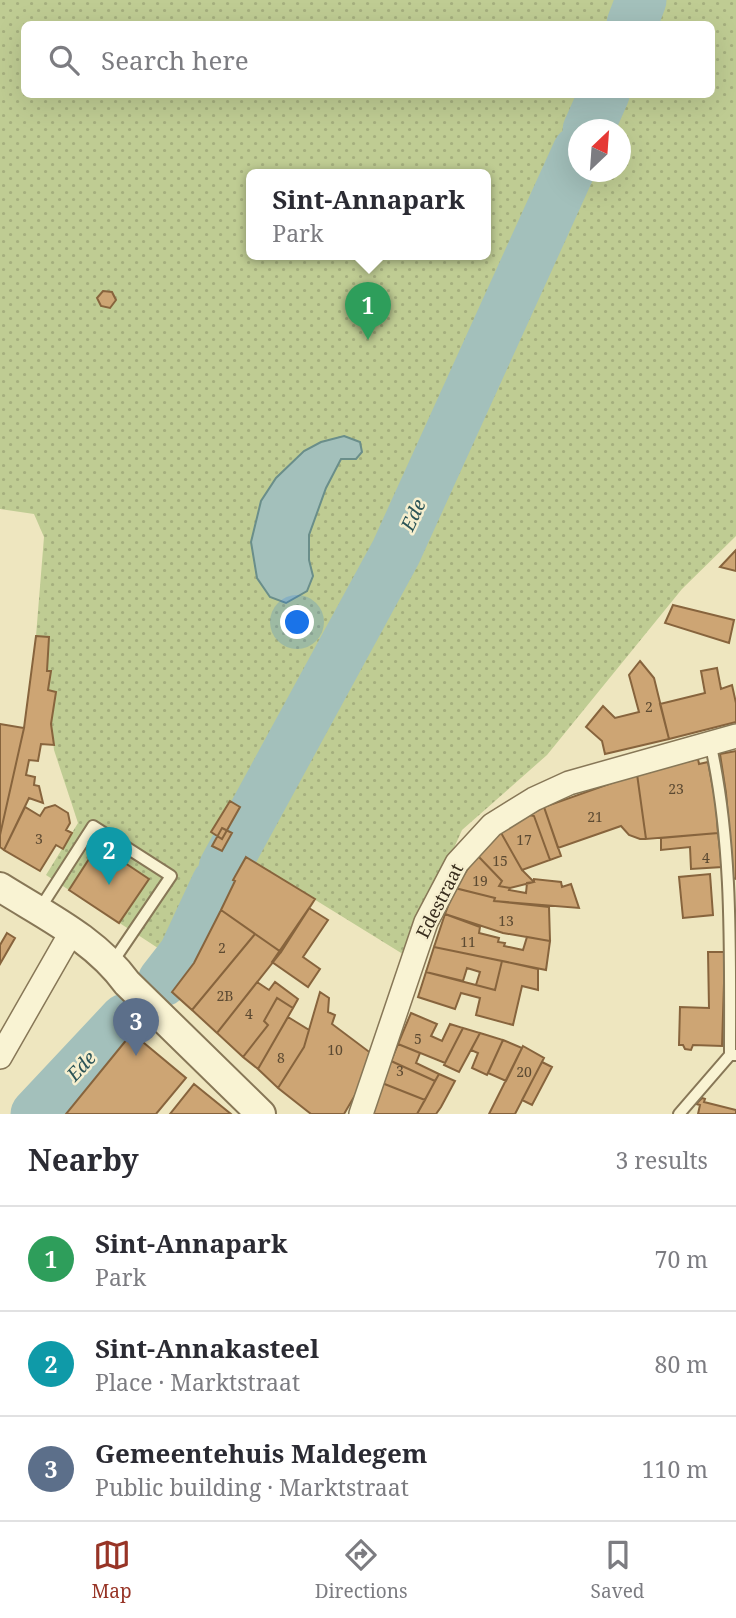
<!DOCTYPE html>
<html lang="en">
<head>
<meta charset="utf-8">
<style>
	:root { --surface:#fff; --page:#f7f7f7; --text:#2b2b33; --muted:#7c7c81; --line:#e1e1e2; --accent:#973426 }
	body { margin:0; font-family:"Noto Serif",serif; background:var(--page); color:var(--text) }
	.compass { position:absolute; left:568px; top:119px; width:63px; height:63px; border-radius:50%; background:var(--surface); box-shadow:0 7px 28px #0002; rotate:25deg }
	.you { position:absolute; left:298px; top:623px; width:24px; height:24px; margin:-18px; border:5px solid #fff; border-radius:50%; background:#1a73e8; box-shadow:0 0 0 10px #1a73e833 }
	.badge { display:grid; place-items:center; width:46px; height:46px; border-radius:50%; background:var(--accent); color:#fff; font-size:23px; font-weight:700 }
	.pin { position:absolute; translate:-50% -58px; filter:drop-shadow(0 2px 4px #0008) }
	.pin::after { content:''; position:absolute; top:37px; width:24px; height:21px; background:inherit; clip-path:polygon(0 0,100% 0,50% 100%) }
	.popup { position:absolute; left:246px; top:169px; width:245px; height:91px; box-sizing:border-box; display:grid; place-content:center; border-radius:10px; background:var(--surface); filter:drop-shadow(0 2px 5px #0005); font-size:23px; white-space:nowrap; color:var(--muted) }
	.popup b { font-size:26px; color:var(--text) }
	.popup::after { content:''; position:absolute; left:50%; top:100%; margin-left:-14px; border:14px solid transparent; border-top-color:var(--surface) }
	.list { margin:0; padding:0; list-style:none }
	h2 { display:flex; justify-content:space-between; align-items:center; height:91px; margin:0; padding:0 28px; font-size:30px }
	h2 small { font-size:23px; font-weight:400; color:var(--muted) }
	.list li { display:grid; grid-template-columns:46px 1fr auto; gap:21px; align-items:center; box-sizing:border-box; height:105px; padding:0 28px; border-top:2px solid var(--line) }
	.list b { display:block; font-size:26px; white-space:nowrap }
	.list p { margin:0; font-size:23px; white-space:nowrap; color:var(--muted) }
	.list em { font-size:23px; font-style:normal; color:var(--muted) }
	.icon { flex:none; width:38px; height:38px; fill:none; stroke:currentColor; stroke-width:2; stroke-linecap:round; stroke-linejoin:round }
	.map { position:relative; flex:none; width:736px; height:1114px; overflow:hidden }
	.search { position:absolute; background:var(--surface); box-shadow:0 7px 28px #0002; left:21px; right:21px; top:21px; height:77px; display:flex; align-items:center; gap:18px; box-sizing:border-box; padding:0 24px; border-radius:10px; color:var(--muted); font-size:26px }
	.sheet { height:406px; background:var(--surface) }
	nav { display:flex; justify-content:space-around; align-items:center; box-sizing:border-box; height:98px; border-top:2px solid var(--line); background:var(--surface); font-size:19px; color:var(--muted) }
	nav a { display:grid; justify-items:center; gap:4px }
	nav .on { color:var(--accent) }
	.map>svg:first-child { display:block }
	.grass { fill:url(#grass-dots); fill-rule:evenodd }
	.water { fill:#a3c0bb; stroke:#6a8e8a; stroke-width:2 }
	.lines { fill:none; stroke-linecap:round; stroke-linejoin:round }
	.river { stroke:#a3c0bb; stroke-width:51 }
	.building { fill:#cda574; stroke:#87643d; stroke-width:2 }
	.service-casing { stroke:#877757; stroke-width:14 }
	.minor-casing { stroke:#877757; stroke-width:26 }
	.tertiary-casing { stroke:#877757; stroke-width:32 }
	.service { stroke:#f9f3d3; stroke-width:10 }
	.minor { stroke:#f9f3d3; stroke-width:23 }
	.tertiary { stroke:#f9f3d3; stroke-width:28 }
	.labels { text-anchor:middle; stroke-width:5; stroke-linejoin:round; paint-order:stroke }
	.number-label { font-size:14px; fill:#5c4a32 }
	.street-label { font-size:18px; fill:#372c1c; stroke:#f6efcf }
	.water-label { font-size:19px; font-style:italic; fill:#2b5457; stroke:#f6efcf }
</style>
</head>
<body>
<div class="map">
<svg width="736" height="1114" viewBox="0 0 736 1114">
	<defs>
		<pattern id="grass-dots" width="8" height="8" patternUnits="userSpaceOnUse" patternTransform="scale(1.75)"><rect width="8" height="8" fill="#bfcc93"/><path d="M2 2h.1M6 6h.1" fill="none" stroke="#a5af7e" stroke-width="1.8" stroke-linecap="round"/></pattern>
	</defs>
	<rect width="100%" height="100%" fill="#eee6bf"/>
	<path class="grass" d="M 0,0 L 736,0 L 736,536 L 682,589 L 547,755 L 462,830 L 406,956 L 246,857 L 194,963 L 172,992 L 148,971 L 164,952 L 46,875 L 78,823 L 54,750 L 51,724 L 56,692 L 48,690 L 51,672 L 47,671 L 49,637 L 36,636 L 44,537 L 34,514 L 0,509 ZM 24,24 L 712,24 L 712,94 L 24,94 ZM 578,130 L 620,130 L 620,172 L 578,172 ZM 251,174 L 485,174 L 485,254 L 251,254 Z"/>
	<path class="water" d="M 344,436 L 360,442 L 362,452 L 356,459 L 341,459 L 326,488 L 309,535 L 309,560 L 313,576 L 307,591 L 286,603 L 270,597 L 257,578 L 251,542 L 261,501 L 276,478 L 304,451 L 321,442 Z"/>
	<g class="lines">
		<path class="river" d="M 632,24 L 641,0
			M 588,130 L 604,94
			M 224,868 L 396,552 L 578,151
			M 163,981 L 184,954 L 217,883
			M 36,1114 L 125,1019"/>
	</g>
	<path class="building" d="M 103,291 L 112,292 L 116,300 L 110,308 L 101,306 L 97,298 Z
		M 736,550 L 736,571 L 720,567 Z
		M 673,605 L 734,620 L 729,643 L 665,623 Z
		M 36,636 L 49,637 L 47,671 L 51,671 L 48,690 L 56,692 L 51,724 L 54,745 L 41,744 L 38,761 L 29,760 L 26,775 L 35,777 L 34,785 L 39,786 L 43,803 L 29,798 L 4,850 L 0,847 L 0,835 L 24,728 Z
		M 640,661 L 654,678 L 669,739 L 605,754 L 602,741 L 586,727 L 603,706 L 615,718 L 639,712 L 629,675 Z
		M 717,668 L 721,689 L 732,685 L 736,703 L 736,722 L 669,739 L 660,704 L 705,693 L 701,671 Z
		M 0,724 L 24,728 L 0,835 Z
		M 736,751 L 736,879 L 733,878 L 726,793 L 720,754 Z
		M 698,759 L 699,764 L 708,762 L 716,804 L 718,833 L 646,839 L 637,774 Z
		M 637,774 L 646,839 L 640,839 L 629,835 L 621,826 L 558,848 L 544,807 Z
		M 230,801 L 240,807 L 222,839 L 211,832 Z
		M 55,805 L 68,813 L 70,823 L 66,830 L 72,833 L 63,849 L 56,845 L 40,871 L 4,850 L 25,807 L 40,816 L 45,808 Z
		M 544,807 L 561,856 L 550,860 L 534,816 L 529,815 Z
		M 529,815 L 534,816 L 550,860 L 522,870 L 500,831 Z
		M 222,828 L 232,833 L 222,851 L 212,846 Z
		M 500,831 L 522,870 L 534,882 L 510,888 L 499,886 L 502,881 L 477,855 Z
		M 718,833 L 722,867 L 691,869 L 690,847 L 661,850 L 661,838 Z
		M 98,845 L 149,879 L 119,923 L 69,890 Z
		M 477,855 L 502,881 L 499,886 L 510,888 L 509,890 L 526,893 L 527,883 L 534,882 L 534,879 L 561,882 L 562,887 L 571,884 L 579,908 L 494,901 L 495,898 L 455,888 Z
		M 246,857 L 315,899 L 281,952 L 221,910 L 235,881 L 233,880 Z
		M 710,874 L 713,915 L 683,918 L 679,877 Z
		M 455,888 L 495,898 L 494,901 L 549,907 L 550,941 L 503,933 L 445,914 Z
		M 309,908 L 328,920 L 303,957 L 320,969 L 308,987 L 272,962 Z
		M 221,910 L 255,934 L 192,1010 L 172,992 L 194,963 Z
		M 445,914 L 480,927 L 479,933 L 499,938 L 498,942 L 505,943 L 504,946 L 523,950 L 527,937 L 550,941 L 546,970 L 434,947 Z
		M 7,933 L 15,938 L 0,964 L 0,945 Z
		M 255,934 L 281,952 L 217,1033 L 192,1010 Z
		M 434,947 L 502,961 L 495,990 L 476,985 L 480,972 L 467,968 L 463,981 L 426,972 Z
		M 708,952 L 725,952 L 722,1046 L 693,1045 L 691,1050 L 685,1049 L 683,1045 L 679,1045 L 680,1007 L 709,1008 Z
		M 502,961 L 538,969 L 538,990 L 522,986 L 513,1025 L 476,1015 L 480,998 L 461,993 L 455,1009 L 418,997 L 426,972 L 495,990 Z
		M 257,982 L 269,990 L 275,982 L 298,999 L 293,1008 L 277,998 L 264,1021 L 268,1025 L 243,1057 L 217,1033 Z
		M 320,992 L 329,998 L 328,1012 L 335,1015 L 332,1024 L 372,1054 L 361,1085 L 344,1114 L 311,1114 L 278,1088 L 304,1047 Z
		M 277,998 L 293,1008 L 258,1069 L 243,1057 L 268,1025 L 264,1021 Z
		M 411,1013 L 437,1024 L 431,1036 L 442,1041 L 450,1024 L 463,1028 L 445,1063 L 398,1044 Z
		M 288,1017 L 309,1030 L 304,1047 L 278,1088 L 258,1069 Z
		M 463,1028 L 480,1033 L 459,1072 L 444,1065 Z
		M 132,1033 L 186,1078 L 156,1114 L 66,1114 Z
		M 480,1033 L 503,1040 L 487,1075 L 472,1068 L 478,1053 L 471,1050 Z
		M 503,1040 L 522,1048 L 506,1081 L 488,1073 Z
		M 398,1044 L 420,1053 L 416,1063 L 439,1074 L 435,1081 L 391,1061 Z
		M 523,1046 L 544,1058 L 515,1114 L 489,1114 Z
		M 391,1061 L 435,1081 L 425,1100 L 382,1083 Z
		M 542,1062 L 552,1067 L 532,1105 L 522,1100 Z
		M 439,1074 L 455,1081 L 441,1107 L 436,1114 L 417,1114 Z
		M 382,1083 L 425,1100 L 417,1114 L 370,1114 Z
		M 194,1084 L 231,1114 L 170,1114 Z
		M 702,1098 L 705,1099 L 704,1102 L 736,1110 L 736,1114 L 698,1114 L 700,1105 L 696,1104 Z"/>
	<g class="lines">
		<defs>
			<path id="service" d="M 710,742 C 733,842 730,953 730,1055
				M 39,910 L 93,826 L 171,876 L 112,963
				M 679,1114 L 730,1055 L 736,1055"/>
			<path id="minor" d="M 0,1057 L 72,931
				M 361,1114 L 426,922 L 457,863 L 492,825 L 534,799 L 569,783 L 736,736"/>
			<path id="tertiary" d="M 0,887 C 46,916 95,939 127,983 L 261,1114"/>
		</defs>
		<use href="#service" class="service-casing"/>
		<use href="#minor" class="minor-casing"/>
		<use href="#tertiary" class="tertiary-casing"/>
		<use href="#service" class="service"/>
		<use href="#minor" class="minor"/>
		<use href="#tertiary" class="tertiary"/>
	</g>
	<g class="labels">
		<g class="number-label">
			<text x="649" y="712">2</text>
			<text x="676" y="794">23</text>
			<text x="595" y="822">21</text>
			<text x="39" y="844">3</text>
			<text x="524" y="845">17</text>
			<text x="706" y="863">4</text>
			<text x="500" y="866">15</text>
			<text x="480" y="886">19</text>
			<text x="506" y="926">13</text>
			<text x="468" y="947">11</text>
			<text x="222" y="953">2</text>
			<text x="225" y="1001">2B</text>
			<text x="249" y="1019">4</text>
			<text x="418" y="1044">5</text>
			<text x="335" y="1055">10</text>
			<text x="281" y="1063">8</text>
			<text x="400" y="1076">3</text>
			<text x="524" y="1077">20</text>
		</g>
		<g class="street-label">
			<text transform="translate(440 901) rotate(-63)" y="6">Edestraat</text>
		</g>
		<g class="water-label">
			<text transform="translate(413 515) rotate(-65)" y="7">Ede</text>
			<text transform="translate(81 1066) rotate(-47)" y="7">Ede</text>
		</g>
	</g>
</svg>
<svg class="compass" viewBox="-18 -18 36 36"><path d="M0-13l5 13h-10z" fill="#e53935"/><path d="M0 13l5-13h-10z" fill="#7c7c81"/></svg>
<div class="you"></div>
<div class="pin badge" style="left:368px;top:340px;background:#2e9e5b">1</div>
<div class="popup"><b>Sint-Annapark</b>Park</div>
<div class="pin badge" style="left:109px;top:885px;background:#0f9aa8">2</div>
<div class="pin badge" style="left:136px;top:1056px;background:#5c6f8a">3</div>
<div class="search"><svg class="icon" aria-label="search" viewBox="0 0 24 24"><circle cx="10" cy="10" r="6"/><path d="M15 15l6 6"/></svg>Search here</div>
</div>
<section class="sheet">
<h2>Nearby<small>3 results</small></h2>
<ul class="list">
<li><span class="badge" style="background:#2e9e5b">1</span><div><b>Sint-Annapark</b><p>Park</p></div><em>70 m</em></li>
<li><span class="badge" style="background:#0f9aa8">2</span><div><b>Sint-Annakasteel</b><p>Place · Marktstraat</p></div><em>80 m</em></li>
<li><span class="badge" style="background:#5c6f8a">3</span><div><b>Gemeentehuis Maldegem</b><p>Public building · Marktstraat</p></div><em>110 m</em></li>
</ul>
</section>
<nav>
<a class="on"><svg class="icon" aria-label="map" viewBox="0 0 24 24"><path d="M3 6l6-2 6 2 6-2v14l-6 2-6-2-6 2zM9 4v14M15 6v14"/></svg>Map</a>
<a><svg class="icon" aria-label="directions" viewBox="0 0 24 24"><path d="M12 3l9 9-9 9-9-9zM9 14v-3h6M13 9l2 2-2 2"/></svg>Directions</a>
<a><svg class="icon" aria-label="saved" viewBox="0 0 24 24"><path d="M7 4h10v16l-5-4-5 4z"/></svg>Saved</a>
</nav>
</body>
</html>
